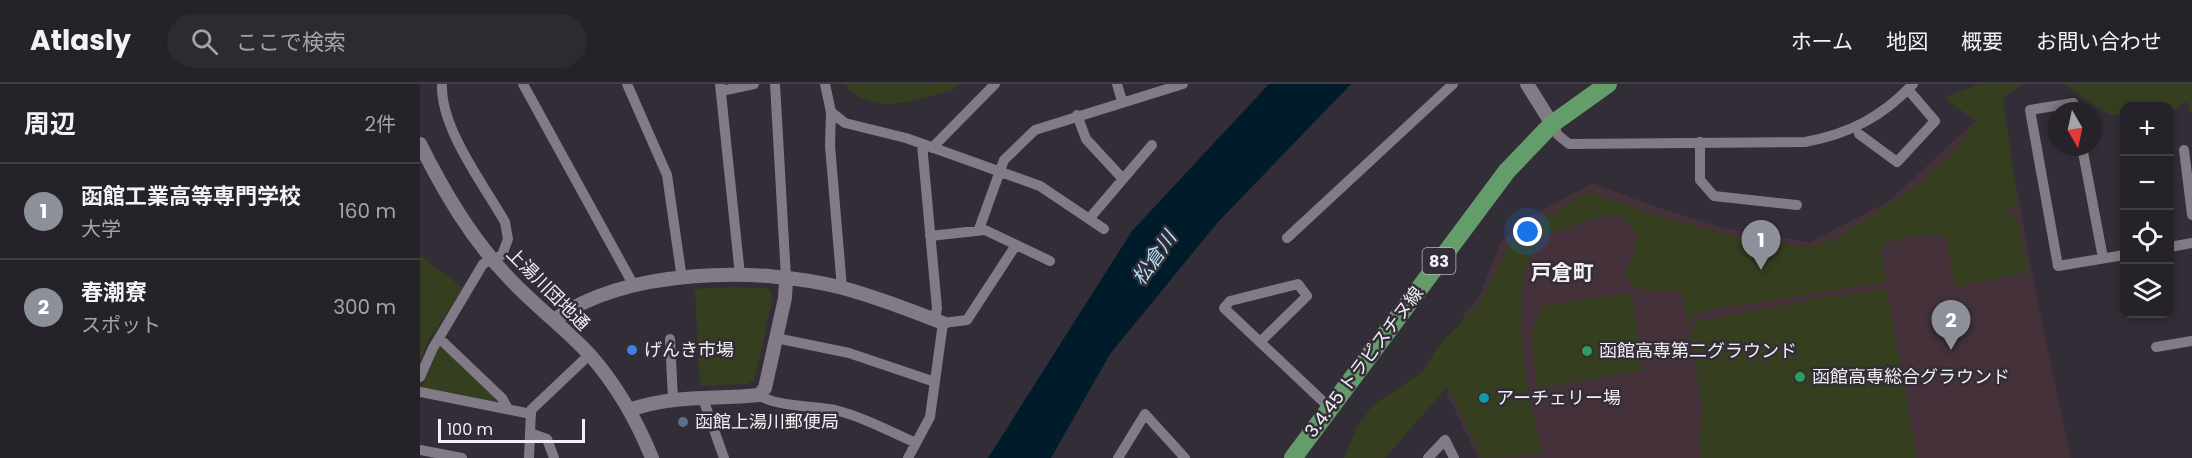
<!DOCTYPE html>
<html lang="ja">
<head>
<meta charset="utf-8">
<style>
	:root { --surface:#262229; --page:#2e2a31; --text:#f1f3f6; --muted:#a4a4a8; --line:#423f46; --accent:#8c9099 }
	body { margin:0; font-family:Poppins,"Noto Sans JP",sans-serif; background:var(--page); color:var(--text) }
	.controls { position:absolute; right:18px; top:18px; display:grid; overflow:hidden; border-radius:12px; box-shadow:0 3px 9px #0003 }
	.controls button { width:54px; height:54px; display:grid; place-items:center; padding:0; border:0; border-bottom:2px solid var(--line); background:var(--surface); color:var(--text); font:30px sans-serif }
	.compass { position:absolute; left:1628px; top:18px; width:54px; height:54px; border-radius:50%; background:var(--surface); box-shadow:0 3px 9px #0003; rotate:171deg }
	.scale { position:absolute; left:18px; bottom:15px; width:147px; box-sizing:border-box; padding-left:6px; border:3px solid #f3eff6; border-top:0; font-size:16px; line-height:21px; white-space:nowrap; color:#f3eff6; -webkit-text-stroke:4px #332d37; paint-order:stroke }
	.you { position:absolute; left:1108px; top:148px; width:21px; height:21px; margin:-15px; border:4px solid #fff; border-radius:50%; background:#1a73e8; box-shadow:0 0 0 9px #1a73e833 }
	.badge { display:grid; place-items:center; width:39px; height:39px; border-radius:50%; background:var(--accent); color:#fff; font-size:20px; font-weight:700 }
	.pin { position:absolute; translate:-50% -50px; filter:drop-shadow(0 2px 3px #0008) }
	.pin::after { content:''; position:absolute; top:32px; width:21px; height:18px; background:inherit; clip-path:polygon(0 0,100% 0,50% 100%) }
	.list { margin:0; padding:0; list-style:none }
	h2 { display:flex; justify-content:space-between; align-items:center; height:78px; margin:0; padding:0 24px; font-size:26px }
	h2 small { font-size:20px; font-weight:400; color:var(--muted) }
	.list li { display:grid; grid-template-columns:39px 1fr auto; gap:18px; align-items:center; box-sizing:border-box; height:96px; padding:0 24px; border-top:2px solid var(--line) }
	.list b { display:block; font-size:22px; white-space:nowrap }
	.list p { margin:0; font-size:20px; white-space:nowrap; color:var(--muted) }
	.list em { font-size:20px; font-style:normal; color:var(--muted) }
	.icon { flex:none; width:33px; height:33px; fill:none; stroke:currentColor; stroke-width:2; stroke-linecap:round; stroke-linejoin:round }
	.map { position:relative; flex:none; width:1772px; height:374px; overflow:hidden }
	header { display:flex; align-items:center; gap:36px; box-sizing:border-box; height:84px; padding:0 30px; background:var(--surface); border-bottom:2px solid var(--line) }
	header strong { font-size:28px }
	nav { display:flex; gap:33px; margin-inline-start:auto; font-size:21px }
	.search { width:420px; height:54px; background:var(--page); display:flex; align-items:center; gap:15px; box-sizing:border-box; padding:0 21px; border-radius:33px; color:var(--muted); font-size:22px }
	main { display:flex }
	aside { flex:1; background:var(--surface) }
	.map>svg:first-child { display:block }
	.education { fill:#443139 }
	.green { fill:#363e20 }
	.water { fill:#001c2a }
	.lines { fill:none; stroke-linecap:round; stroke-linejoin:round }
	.minor { stroke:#827a86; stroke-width:10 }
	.tertiary { stroke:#827a86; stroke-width:14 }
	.primary { stroke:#639d69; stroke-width:18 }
	.shop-dot { fill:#3f7fe0; stroke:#332d37; stroke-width:2 }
	.leisure-dot { fill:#2e9e5b; stroke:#332d37; stroke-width:2 }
	.culture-dot { fill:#0f9aa8; stroke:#332d37; stroke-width:2 }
	.service-dot { fill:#5c6f8a; stroke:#332d37; stroke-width:2 }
	.labels { text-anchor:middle; stroke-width:5; stroke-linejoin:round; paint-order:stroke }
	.shield { fill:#332d37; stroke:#b9b5bd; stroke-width:1.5 }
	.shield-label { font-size:16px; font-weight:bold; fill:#f3eff6 }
	.street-label { font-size:18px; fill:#f3eff6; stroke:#332d37 }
	.poi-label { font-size:18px; fill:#f3eff6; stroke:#332d37; text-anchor:start }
	.water-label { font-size:20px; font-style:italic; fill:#addff9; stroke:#332d37 }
	.quarter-label { font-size:21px; font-weight:bold; fill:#f3eff6; stroke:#332d37 }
</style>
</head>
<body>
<header>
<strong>Atlasly</strong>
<div class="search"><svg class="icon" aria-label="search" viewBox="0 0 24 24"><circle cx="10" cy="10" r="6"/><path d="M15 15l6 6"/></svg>ここで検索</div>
<nav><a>ホーム</a><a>地図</a><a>概要</a><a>お問い合わせ</a></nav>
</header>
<main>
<aside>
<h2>周辺<small>2件</small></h2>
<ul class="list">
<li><span class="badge">1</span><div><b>函館工業高等専門学校</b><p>大学</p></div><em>160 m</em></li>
<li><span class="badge">2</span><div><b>春潮寮</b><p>スポット</p></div><em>300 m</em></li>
</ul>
</aside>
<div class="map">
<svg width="1772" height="374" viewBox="0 0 1772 374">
	<rect width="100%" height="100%" fill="#332d37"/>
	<path class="education" d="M 1580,14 L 1617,214 L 1651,374 L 1058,374 L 1027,310 L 1044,230 L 1059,213 L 1081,158 L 1101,138 L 1172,99 L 1245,126 L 1304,144 L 1390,158 L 1468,118 Z"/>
	<path class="green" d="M 424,0 L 541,0 L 533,6 C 496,15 453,35 424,0 Z
		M 1560,0 L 1602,0 L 1583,14 L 1597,113 L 1595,121 L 1582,132 L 1597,130 L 1608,188 L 1535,203 L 1525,151 L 1489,152 L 1461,161 L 1466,198 L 1290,226 L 1275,231 L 1268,240 L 1261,207 C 1240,207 1215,213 1205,190 L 1214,170 L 1217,153 L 1205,134 C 1182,128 1175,134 1153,142 C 1143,146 1127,149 1120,157 C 1085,195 1106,320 1123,365 C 1112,374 1078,374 1061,374 L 1031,307 L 1026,304 L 965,374 L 924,374 L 937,343 L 953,321 L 1001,289 L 1018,263 L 1062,215 L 1093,152 L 1168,108 L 1245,134 L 1315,153 L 1389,163 L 1416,155 L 1494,103 L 1532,70 L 1557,37 L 1529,18 L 1527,12 Z
		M 1643,0 L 1772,0 L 1772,29 L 1768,27 L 1770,20 L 1765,18 L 1750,29 L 1750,22 L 1704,22 L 1704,29 C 1690,40 1657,8 1643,0 Z
		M 0,171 L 43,204 L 7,259 L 0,278 Z
		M 313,203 L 348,204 L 353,212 L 335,295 L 328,300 L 280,302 L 275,205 Z
		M 1467,205 L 1497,374 L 1282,374 L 1279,357 L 1283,330 L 1270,249 L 1275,238 L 1400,214 Z
		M 1211,209 L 1223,286 L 1117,305 L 1111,248 L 1124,221 Z
		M 20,261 L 78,315 L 77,319 L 1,304 Z"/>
	<path class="water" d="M 849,0 L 931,0 L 798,138 L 690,270 L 631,374 L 568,374 L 712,147 Z"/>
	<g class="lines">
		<path class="minor" d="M 103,0 L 214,202
			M 207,0 L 247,91 L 262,195
			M 300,0 L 320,191
			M 355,0 L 366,194
			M 405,0 L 411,28 L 425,39 L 486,54 L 620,102 L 684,145
			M 697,0 L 702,17
			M 301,7 L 334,0
			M 1655,27 L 1653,19 L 1610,26 L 1638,182 L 1704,171
			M 411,28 L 410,62 L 422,204
			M 657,31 L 666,55 L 702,94
			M 1132,40 L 1138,51 L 1149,60 L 1385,58 C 1429,50 1462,33 1493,0
			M 1439,50 L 1477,78 L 1515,37 L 1491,9
			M 1280,58 L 1280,96 L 1294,112 L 1377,121
			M 502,60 L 517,224 L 515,235
			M 1662,63 L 1683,174
			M 512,64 L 575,0
			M 1764,66 L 1772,131
			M 669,135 L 732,61
			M 559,145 L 584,76 L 615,46 L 763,0
			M 510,152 L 565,146 L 630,177
			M 867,154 L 1033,0
			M 1750,163 L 1772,159
			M 19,254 L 82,314 L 88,325
			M 356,254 L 429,269 L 515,298
			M 250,255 L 253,315
			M 840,258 L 887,212 L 878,200 L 810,217 L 804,224 L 910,324
			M 1736,263 L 1772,257
			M 0,293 L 13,264 L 63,180 L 82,171 L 88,155 L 85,138 C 64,101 20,44 22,0
			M 0,308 L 111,330
			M 339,311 C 353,322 394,322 415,326 C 443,333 469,347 496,359
			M 282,312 L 304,374
			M 110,349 L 127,355 L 134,374
			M 0,366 L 42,374
			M 109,374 L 111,326 L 169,271
			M 488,374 L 510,333 L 523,239 L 547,236 L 596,161
			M 698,374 L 725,330 L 765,374
			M 1008,374 L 1025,356 L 1034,374"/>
		<path class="tertiary" d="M 1107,0 L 1132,40
			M 0,60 C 24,108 51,154 88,193 C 114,221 145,244 171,272 C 197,302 217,337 232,374
			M 134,236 C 205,184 340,182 423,204 C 456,213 490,226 523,239
			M 209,326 C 258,310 291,316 339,311 L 345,304 L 365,214 L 366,194"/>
		<path class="primary" d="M 873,374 L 1087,87 L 1132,40 L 1188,0"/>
	</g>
	<circle class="shop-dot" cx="212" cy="266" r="6"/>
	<g class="leisure-dot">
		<circle cx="1167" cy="267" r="6"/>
		<circle cx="1380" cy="293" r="6"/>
	</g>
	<circle class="culture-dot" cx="1064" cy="314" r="6"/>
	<circle class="service-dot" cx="263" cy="338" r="6"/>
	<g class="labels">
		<rect class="shield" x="1002.5" y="164" width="33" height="26" rx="4.5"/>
		<g class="shield-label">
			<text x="1019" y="183">83</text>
		</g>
		<g class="street-label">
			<text transform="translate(128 205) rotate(45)" y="6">上湯川団地通</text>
			<text transform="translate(944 278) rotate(-53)" y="6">3.4.45 トラピスチヌ線</text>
		</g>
		<g class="poi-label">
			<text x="224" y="272">げんき市場</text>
			<text x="1179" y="273">函館高専第二グラウンド</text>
			<text x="1392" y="299">函館高専総合グラウンド</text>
			<text x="1076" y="320">アーチェリー場</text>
			<text x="275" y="344">函館上湯川郵便局</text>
		</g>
		<g class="water-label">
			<text transform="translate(734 174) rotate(-55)" y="7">松倉川</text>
		</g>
		<g class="quarter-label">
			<text x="1142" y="196">戸倉町</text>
		</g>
	</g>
</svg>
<div class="controls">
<button>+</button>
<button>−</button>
<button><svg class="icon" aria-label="locate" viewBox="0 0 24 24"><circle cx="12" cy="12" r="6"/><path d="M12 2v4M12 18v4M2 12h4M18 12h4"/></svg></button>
<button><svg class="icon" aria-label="layers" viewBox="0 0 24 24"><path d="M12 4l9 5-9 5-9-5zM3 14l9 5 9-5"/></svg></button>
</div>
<svg class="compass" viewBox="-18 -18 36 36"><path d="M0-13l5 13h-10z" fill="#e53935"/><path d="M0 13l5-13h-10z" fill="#a4a4a8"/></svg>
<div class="scale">100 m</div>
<div class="you"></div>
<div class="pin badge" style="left:1341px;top:186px">1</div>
<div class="pin badge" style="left:1531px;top:266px">2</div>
</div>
</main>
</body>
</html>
